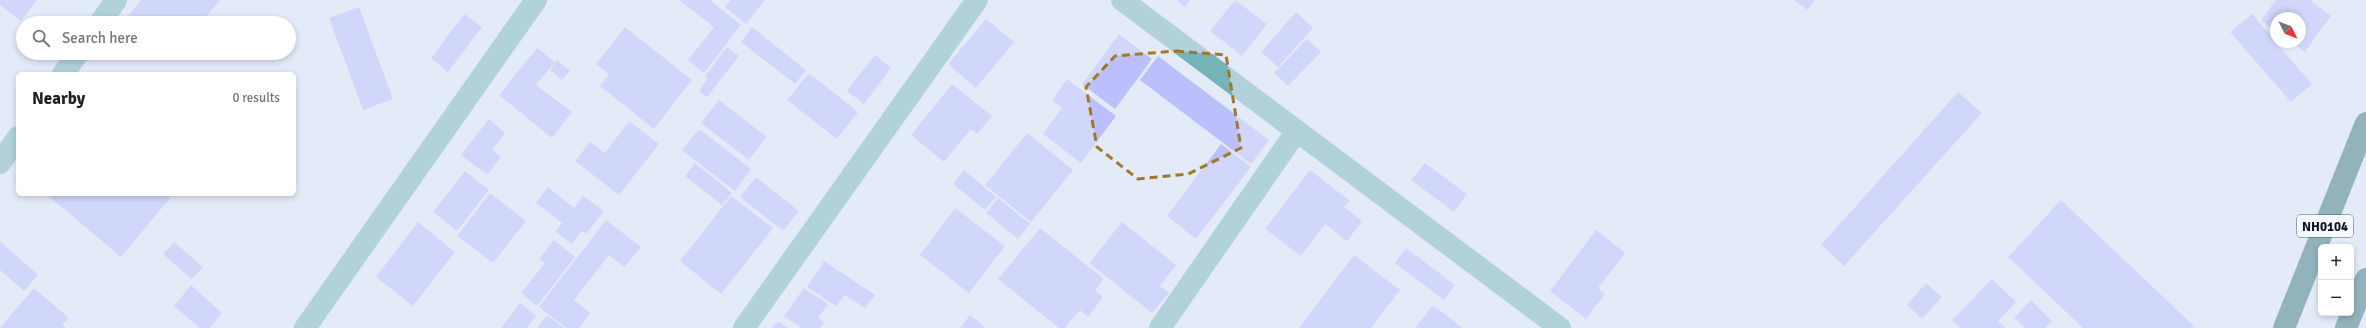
<!DOCTYPE html>
<html lang="en">
<head>
<meta charset="utf-8">
<style>
	:root { --surface:#fff; --page:#f2f2f2; --text:#202124; --muted:#757577; --line:#e0e0e0 }
	body { margin:0; font-family:Signika,sans-serif; background:var(--page); color:var(--text) }
	.controls { position:absolute; right:12px; bottom:12px; display:grid; overflow:hidden; border-radius:6px; box-shadow:0 2px 6px #0003 }
	.controls button { width:36px; height:36px; display:grid; place-items:center; padding:0; border:0; border-bottom:1px solid var(--line); background:var(--surface); color:var(--text); font:20px sans-serif }
	.compass { position:absolute; left:2270px; top:12px; width:36px; height:36px; border-radius:50%; background:var(--surface); box-shadow:0 2px 6px #0003; rotate:132deg }
	.list { margin:0; padding:0; list-style:none }
	h2 { display:flex; justify-content:space-between; align-items:center; height:52px; margin:0; padding:0 16px; font-size:17px }
	h2 small { font-size:13px; font-weight:400; color:var(--muted) }
	.icon { flex:none; width:22px; height:22px; fill:none; stroke:currentColor; stroke-width:2; stroke-linecap:round; stroke-linejoin:round }
	.map { position:relative; flex:none; width:2366px; height:328px; overflow:hidden }
	.search { position:absolute; background:var(--surface); box-shadow:0 2px 6px #0003; left:16px; top:16px; width:280px; height:44px; display:flex; align-items:center; gap:10px; box-sizing:border-box; padding:0 14px; border-radius:22px; color:var(--muted); font-size:15px }
	.panel { position:absolute; background:var(--surface); box-shadow:0 2px 6px #0003; left:16px; top:72px; width:280px; height:124px; border-radius:6px }
	.map>svg:first-child { display:block }
	.building { fill:#bbbffc }
	.lines { fill:none; stroke-linecap:round; stroke-linejoin:round }
	.minor { stroke:#74b3b8; stroke-width:22 }
	.trunk { stroke:#2f7074; stroke-width:22 }
	.marked { fill:none; stroke:#a07826; stroke-width:3; stroke-dasharray:8 5; stroke-linejoin:round }
	.labels { text-anchor:middle; stroke-width:3; stroke-linejoin:round; paint-order:stroke }
	.shield { fill:#f4f8ff; stroke:#535863; stroke-width:1 }
	.shield-label { font-size:13px; font-weight:bold; fill:#0e1420 }
</style>
</head>
<body>
<div class="map">
<svg width="2366" height="328" viewBox="0 0 2366 328">
	<rect width="100%" height="100%" fill="#e3ebf8"/>
	<path class="building" d="M 0,0 L 37,0 L 21,21 L 0,5 Z
		M 141,0 L 220,0 L 201,23 L 134,23 L 127,17 Z
		M 679,0 L 710,0 L 741,25 L 704,73 L 688,60 L 714,27 Z
		M 731,0 L 765,0 L 746,24 L 725,7 Z
		M 1176,0 L 1190,0 L 1185,7 Z
		M 1235,0 L 1267,24 L 1242,56 L 1210,31 Z
		M 1794,0 L 1815,0 L 1808,10 Z
		M 2276,0 L 2310,0 L 2331,16 L 2305,52 L 2291,42 L 2300,42 L 2300,18 L 2276,18 L 2276,31 L 2261,20 Z
		M 359,7 L 393,99 L 363,110 L 329,18 Z
		M 1296,12 L 1313,28 L 1278,67 L 1261,52 Z
		M 464,14 L 482,27 L 448,72 L 431,58 Z
		M 2252,14 L 2312,84 L 2291,102 L 2230,32 Z
		M 986,19 L 1014,42 L 976,88 L 948,64 Z
		M 625,27 L 692,80 L 654,129 L 600,86 L 609,74 L 596,64 Z
		M 752,27 L 806,70 L 795,84 L 741,42 Z
		M 1119,34 L 1152,59 L 1115,109 L 1082,84 Z
		M 1307,39 L 1321,52 L 1288,86 L 1274,73 Z
		M 727,47 L 739,56 L 707,97 L 699,91 L 708,78 L 705,76 Z
		M 537,48 L 555,62 L 536,85 L 572,112 L 552,138 L 499,95 Z
		M 875,55 L 891,68 L 864,104 L 847,91 Z
		M 1158,56 L 1269,140 L 1251,164 L 1140,80 Z
		M 557,60 L 570,71 L 562,80 L 550,70 Z
		M 809,73 L 858,112 L 837,139 L 787,100 Z
		M 1067,79 L 1116,116 L 1081,163 L 1043,134 L 1062,108 L 1052,101 Z
		M 952,84 L 992,116 L 977,134 L 971,129 L 944,162 L 911,135 Z
		M 1958,92 L 1982,113 L 1844,266 L 1821,245 Z
		M 719,100 L 767,137 L 749,160 L 701,123 Z
		M 489,119 L 505,133 L 492,150 L 501,157 L 487,175 L 461,155 Z
		M 629,121 L 659,144 L 619,195 L 575,161 L 590,142 L 605,153 Z
		M 699,129 L 751,169 L 735,191 L 682,150 Z
		M 1027,133 L 1073,170 L 1031,222 L 985,185 Z
		M 1221,144 L 1251,167 L 1196,239 L 1167,216 Z
		M 695,163 L 732,193 L 722,205 L 685,176 Z
		M 1425,163 L 1467,194 L 1454,212 L 1411,180 Z
		M 964,170 L 996,197 L 985,210 L 953,184 Z
		M 1310,170 L 1350,201 L 1344,207 L 1362,221 L 1347,241 L 1325,224 L 1301,256 L 1265,229 Z
		M 465,171 L 489,190 L 457,231 L 433,212 Z
		M 756,177 L 799,211 L 783,231 L 740,197 Z
		M 548,187 L 574,208 L 583,196 L 604,211 L 586,234 L 582,231 L 572,244 L 555,231 L 562,223 L 536,203 Z
		M 490,193 L 526,221 L 493,263 L 457,236 Z
		M 46,194 L 168,194 L 171,197 L 121,257 Z
		M 731,196 L 773,228 L 721,294 L 680,261 Z
		M 998,198 L 1030,224 L 1018,239 L 986,213 Z
		M 2061,200 L 2194,326 L 2192,328 L 2083,328 L 2008,257 Z
		M 955,208 L 1005,246 L 969,293 L 920,255 Z
		M 606,220 L 641,247 L 624,267 L 609,255 L 574,300 L 590,313 L 579,328 L 566,328 L 539,307 Z
		M 418,222 L 455,252 L 413,306 L 376,277 Z
		M 1122,222 L 1176,265 L 1160,286 L 1169,293 L 1152,313 L 1089,263 Z
		M 1040,228 L 1104,279 L 1095,290 L 1103,297 L 1088,317 L 1080,310 L 1065,328 L 1059,328 L 998,279 Z
		M 1596,230 L 1625,253 L 1598,288 L 1605,294 L 1586,319 L 1550,291 Z
		M 554,240 L 575,257 L 537,306 L 521,293 L 545,263 L 539,259 Z
		M 0,241 L 38,275 L 24,291 L 0,270 Z
		M 174,242 L 203,267 L 192,279 L 163,254 Z
		M 1406,248 L 1455,285 L 1444,300 L 1395,263 Z
		M 1354,255 L 1400,290 L 1371,328 L 1299,328 Z
		M 824,261 L 875,295 L 865,308 L 845,295 L 836,306 L 807,287 Z
		M 1992,279 L 2016,302 L 1998,321 L 2006,328 L 1961,328 L 1952,320 Z
		M 1926,283 L 1942,297 L 1922,319 L 1907,305 Z
		M 191,285 L 222,313 L 210,328 L 200,328 L 174,306 Z
		M 34,288 L 69,318 L 62,325 L 66,328 L 0,328 Z
		M 804,288 L 828,304 L 818,318 L 824,322 L 820,328 L 801,328 L 784,316 Z
		M 2031,300 L 2052,321 L 2045,328 L 2025,328 L 2014,318 Z
		M 520,303 L 536,316 L 527,328 L 501,328 Z
		M 1433,305 L 1463,328 L 1415,328 Z
		M 547,315 L 564,328 L 537,328 Z
		M 970,315 L 986,328 L 960,328 Z
		M 778,321 L 788,328 L 772,328 Z"/>
	<g class="lines">
		<path class="minor" d="M 1122,0 L 1560,328
			M 100,23 L 116,0
			M 63,74 L 78,53
			M 0,163 L 18,137
			M 305,328 L 536,0
			M 744,328 L 977,0
			M 1160,328 L 1296,132"/>
		<path class="trunk" d="M 2284,328 L 2366,123
			M 2346,328 L 2366,279"/>
	</g>
	<path d="M0 0H2366V328H0ZM 1176,51 L 1226,55 L 1241,148 L 1188,174 L 1138,179 L 1097,147 L 1086,87 L 1115,56 Z" fill="#e3ebf8" fill-opacity=".55" fill-rule="evenodd"/>
	<path class="marked" d="M 1176,51 L 1226,55 L 1241,148 L 1188,174 L 1138,179 L 1097,147 L 1086,87 L 1115,56 Z"/>
	<g class="labels">
		<rect class="shield" x="2297" y="215" width="56" height="22" rx="3"/>
		<g class="shield-label">
			<text x="2325" y="231">NH0104</text>
		</g>
	</g>
</svg>
<div class="controls">
<button>+</button>
<button>−</button>
</div>
<svg class="compass" viewBox="-18 -18 36 36"><path d="M0-13l5 13h-10z" fill="#e53935"/><path d="M0 13l5-13h-10z" fill="#757577"/></svg>
<div class="search"><svg class="icon" aria-label="search" viewBox="0 0 24 24"><circle cx="10" cy="10" r="6"/><path d="M15 15l6 6"/></svg>Search here</div>
<section class="panel">
<h2>Nearby<small>0 results</small></h2>
<ul class="list">
</ul>
</section>
</div>
</body>
</html>
